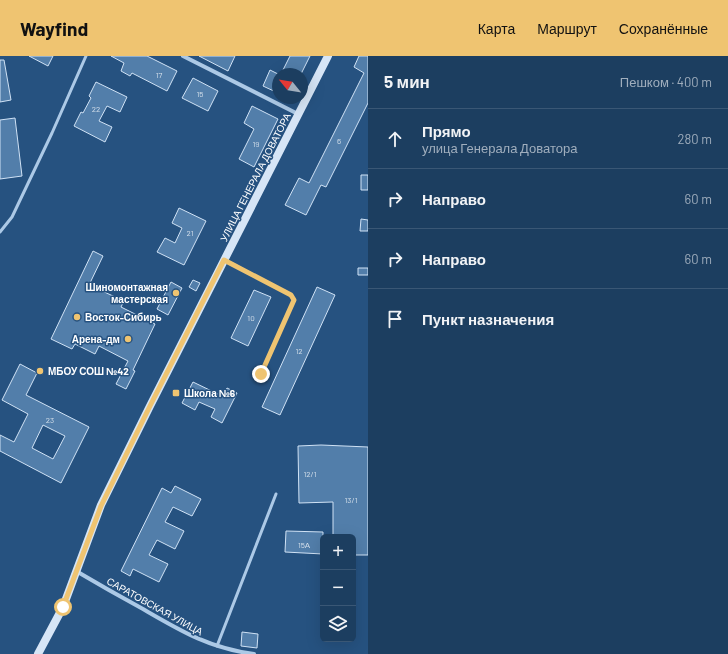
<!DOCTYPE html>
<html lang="ru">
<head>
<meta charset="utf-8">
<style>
	:root { --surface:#1c3e60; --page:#254566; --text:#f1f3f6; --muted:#a0aebd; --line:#3a5775; --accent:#efc471 }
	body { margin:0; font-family:Barlow,sans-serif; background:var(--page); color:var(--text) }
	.controls { position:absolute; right:12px; bottom:12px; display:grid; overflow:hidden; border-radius:6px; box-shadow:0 4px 16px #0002 }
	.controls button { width:36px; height:36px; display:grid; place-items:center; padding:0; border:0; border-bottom:1px solid var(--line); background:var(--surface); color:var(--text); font:20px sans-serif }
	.compass { position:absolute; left:272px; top:12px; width:36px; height:36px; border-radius:50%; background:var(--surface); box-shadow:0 4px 16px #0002; rotate:300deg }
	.stop { position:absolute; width:12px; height:12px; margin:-9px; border:3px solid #efc471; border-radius:50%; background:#fff }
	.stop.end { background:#efc471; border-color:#fff; box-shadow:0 1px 4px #0008 }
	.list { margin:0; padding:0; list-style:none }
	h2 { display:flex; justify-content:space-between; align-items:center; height:52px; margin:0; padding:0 16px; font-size:17px }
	h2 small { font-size:13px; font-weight:400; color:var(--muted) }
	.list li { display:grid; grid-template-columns:26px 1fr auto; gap:12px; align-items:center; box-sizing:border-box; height:60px; padding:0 16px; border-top:1px solid var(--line) }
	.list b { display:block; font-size:15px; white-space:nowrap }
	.list p { margin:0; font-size:13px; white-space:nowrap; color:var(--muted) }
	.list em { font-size:13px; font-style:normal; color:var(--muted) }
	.icon { flex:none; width:22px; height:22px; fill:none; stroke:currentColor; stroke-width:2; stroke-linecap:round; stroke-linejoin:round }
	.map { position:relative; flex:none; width:368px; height:598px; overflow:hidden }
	header { display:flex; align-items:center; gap:24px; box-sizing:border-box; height:56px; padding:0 20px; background:var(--accent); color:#111 }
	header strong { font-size:19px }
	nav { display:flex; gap:22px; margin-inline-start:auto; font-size:14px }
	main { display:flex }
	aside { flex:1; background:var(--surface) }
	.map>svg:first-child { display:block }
	.building { fill:#527eaa; stroke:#d0e2f5; fill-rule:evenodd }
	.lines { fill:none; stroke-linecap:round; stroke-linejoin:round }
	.lane { stroke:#acc9e6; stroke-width:3 }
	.street { stroke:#acc9e6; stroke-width:4 }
	.secondary { stroke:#d6e5f6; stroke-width:8 }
	.route { stroke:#efc471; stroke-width:5 }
	.poi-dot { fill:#efc471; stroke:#265280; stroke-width:1.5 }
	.labels { text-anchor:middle; stroke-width:3; stroke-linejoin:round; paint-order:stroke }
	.number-label { font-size:8px; fill:#d4dfea }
	.street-label { font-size:10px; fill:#fff; stroke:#265280 }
	.poi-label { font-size:10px; font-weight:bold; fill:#fff; stroke:#265280; text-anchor:start }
</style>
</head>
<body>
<header>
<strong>Wayfind</strong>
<nav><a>Карта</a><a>Маршрут</a><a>Сохранённые</a></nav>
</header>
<main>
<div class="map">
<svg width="368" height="598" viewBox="0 0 368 598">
	<rect width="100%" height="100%" fill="#265280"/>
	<path class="building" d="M 29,0 L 53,0 L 48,10 Z
		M 111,0 L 147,0 L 177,15 L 167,35 L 132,17 L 130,20 L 121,15 L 124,7 Z
		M 199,0 L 235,0 L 228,15 Z
		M 290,0 L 310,0 L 301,18 L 281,18 Z
		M 359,0 L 368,0 L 368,47 L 326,131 L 321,129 L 306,159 L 285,149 L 299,122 L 309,127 L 364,17 L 354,11 Z
		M 0,4 L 4,4 L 11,44 L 0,46 Z
		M 270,14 L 278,18 L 278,37 L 263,30 Z
		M 193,22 L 218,35 L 208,55 L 182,42 Z
		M 96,26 L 127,41 L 120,56 L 107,50 L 99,65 L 112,71 L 105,86 L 74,70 L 81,56 L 83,57 L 91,42 L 89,40 Z
		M 252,50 L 278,63 L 254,111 L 239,103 L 254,73 L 244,67 Z
		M 15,62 L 22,120 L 0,123 L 0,64 Z
		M 361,119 L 368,119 L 368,134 L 361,134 Z
		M 179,152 L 206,165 L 184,209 L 157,196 L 165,182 L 175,187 L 182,172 L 172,167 Z
		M 361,163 L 368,164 L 368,175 L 360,175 Z
		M 93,195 L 103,200 L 89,229 L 124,245 L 121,251 L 155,268 L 133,314 L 135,315 L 126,333 L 116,328 L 128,305 L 99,290 L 95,298 L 75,288 L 72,293 L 51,283 Z
		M 358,212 L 368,212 L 368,219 L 358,219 Z
		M 193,224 L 200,227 L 196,235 L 189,231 Z
		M 171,226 L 182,232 L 168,259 L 157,253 Z
		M 317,231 L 335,239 L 280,359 L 262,351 Z
		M 254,234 L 271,241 L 248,290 L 231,282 Z
		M 20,308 L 37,317 L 26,339 L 89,371 L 61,427 L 0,395 L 0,379 L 14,386 L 28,358 L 2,344 ZM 43,369 L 65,380 L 53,403 L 32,392 Z
		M 193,326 L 222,340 L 227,332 L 237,337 L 222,367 L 211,361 L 215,353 L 199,346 L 195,354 L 182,347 Z
		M 321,389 L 368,391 L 368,499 L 353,499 L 353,481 L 333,481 L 333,446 L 299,447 L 298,390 Z
		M 175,430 L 201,443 L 192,460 L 173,451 L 165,466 L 184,475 L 175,493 L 157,484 L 149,499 L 168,508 L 159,526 L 133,513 L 130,520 L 121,515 L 162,432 L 171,437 Z
		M 286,475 L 323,476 L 323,498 L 285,496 Z
		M 242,576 L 258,578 L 257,592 L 241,590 Z"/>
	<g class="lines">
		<path class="lane" d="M 0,176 L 12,161 L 52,77 L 86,0
			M 225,204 L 291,239 L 294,244 L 261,318
			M 217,590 L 276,438"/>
		<path class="street" d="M 183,0 L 298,58
			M 76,515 C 98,528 121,541 143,553 C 181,575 209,592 254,598"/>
		<path class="secondary" d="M 38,598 L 63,551 L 101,449 L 150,350 L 328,0"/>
	</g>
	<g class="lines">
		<path class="route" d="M 63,551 L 101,450 L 150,350 L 224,204 L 291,239 L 294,244 L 261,318"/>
	</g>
	<g class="poi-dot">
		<circle cx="176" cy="237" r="4"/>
		<circle cx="77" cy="261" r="4"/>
		<circle cx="128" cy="283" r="4"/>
		<circle cx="40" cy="315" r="4"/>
		<rect x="172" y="333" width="8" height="8" rx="2"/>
	</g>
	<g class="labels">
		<g class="number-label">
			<text x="159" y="22">17</text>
			<text x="200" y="41">15</text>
			<text x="96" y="56">22</text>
			<text x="339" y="88">6</text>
			<text x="256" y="91">19</text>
			<text x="190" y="180">21</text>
			<text x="251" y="265">10</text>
			<text x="299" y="298">12</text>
			<text x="50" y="367">23</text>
			<text x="310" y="421">12/1</text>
			<text x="351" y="447">13/1</text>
			<text x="304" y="492">15А</text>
		</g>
		<g class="street-label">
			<text transform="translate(255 121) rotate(-63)" y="4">УЛИЦА ГЕНЕРАЛА ДОВАТОРА</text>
			<text transform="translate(155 550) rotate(29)" y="4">САРАТОВСКАЯ УЛИЦА</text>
		</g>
		<g class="poi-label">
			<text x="168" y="235" text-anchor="end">Шиномонтажная<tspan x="168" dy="12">мастерская</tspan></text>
			<text x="85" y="265">Восток-Сибирь</text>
			<text x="120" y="287" text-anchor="end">Арена-дм</text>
			<text x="48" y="319">МБОУ СОШ №42</text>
			<text x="184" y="341">Школа №6</text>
		</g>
	</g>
</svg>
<div class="controls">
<button>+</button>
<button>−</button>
<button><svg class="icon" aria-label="layers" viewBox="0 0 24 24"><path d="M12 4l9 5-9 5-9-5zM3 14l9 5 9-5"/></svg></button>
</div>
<svg class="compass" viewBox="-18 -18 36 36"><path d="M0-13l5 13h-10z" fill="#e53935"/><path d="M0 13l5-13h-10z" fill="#a0aebd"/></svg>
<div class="stop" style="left:63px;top:551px"></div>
<div class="stop end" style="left:261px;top:318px"></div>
</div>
<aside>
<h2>5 мин<small>Пешком · 400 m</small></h2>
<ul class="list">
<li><svg class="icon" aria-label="ahead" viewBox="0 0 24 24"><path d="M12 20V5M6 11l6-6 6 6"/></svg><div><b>Прямо</b><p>улица Генерала Доватора</p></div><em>280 m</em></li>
<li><svg class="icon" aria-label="right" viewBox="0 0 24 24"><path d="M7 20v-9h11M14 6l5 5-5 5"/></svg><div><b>Направо</b></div><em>60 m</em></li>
<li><svg class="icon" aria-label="right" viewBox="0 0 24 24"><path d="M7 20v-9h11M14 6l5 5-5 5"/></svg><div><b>Направо</b></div><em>60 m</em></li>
<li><svg class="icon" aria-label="arrive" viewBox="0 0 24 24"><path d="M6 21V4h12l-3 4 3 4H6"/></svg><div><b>Пункт назначения</b></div></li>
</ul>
</aside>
</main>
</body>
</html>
